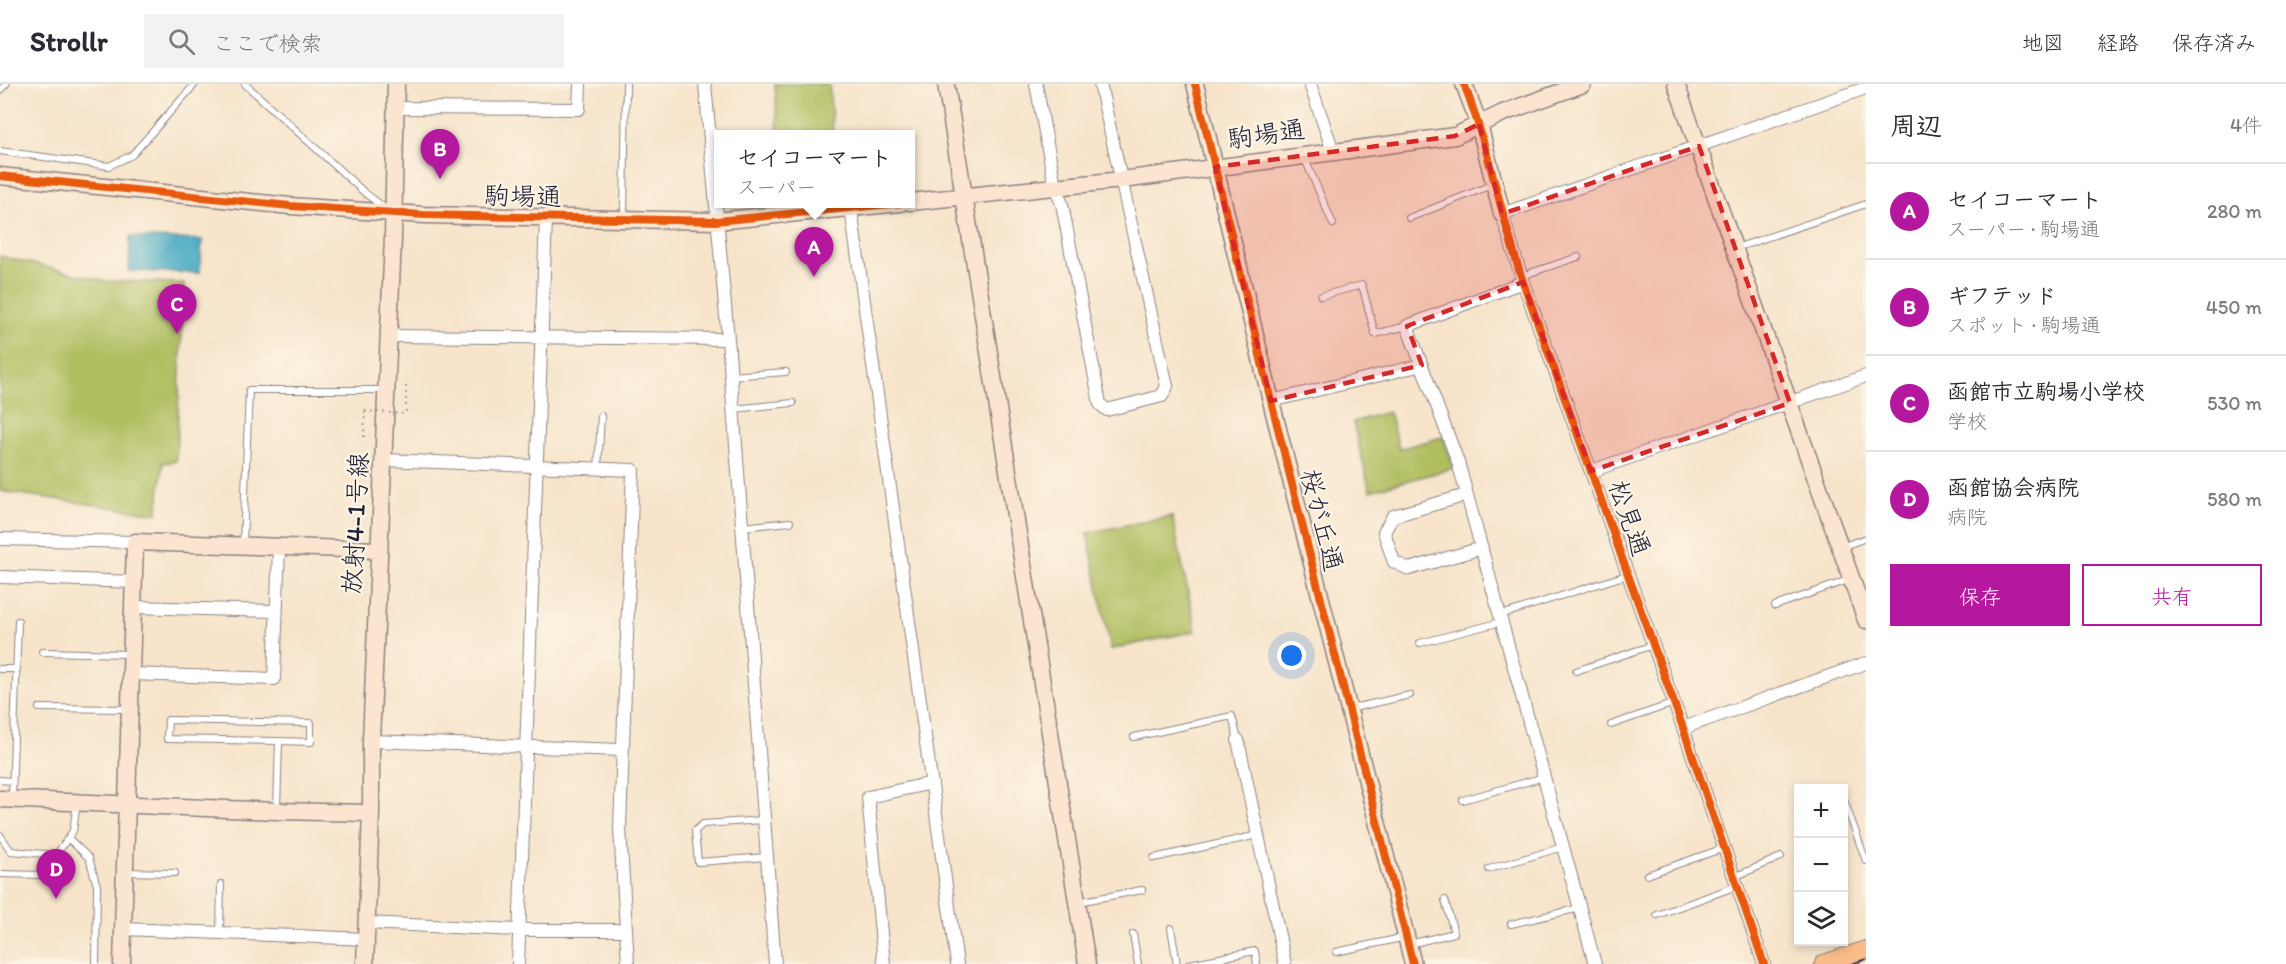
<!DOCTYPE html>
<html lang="ja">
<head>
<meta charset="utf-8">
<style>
	:root { --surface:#fff; --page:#f2f2f3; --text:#2b2b33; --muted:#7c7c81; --line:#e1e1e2; --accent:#b5179e }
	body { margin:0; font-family:Itim,"Klee One",sans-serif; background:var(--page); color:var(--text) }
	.controls { position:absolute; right:18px; bottom:18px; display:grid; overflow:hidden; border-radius:0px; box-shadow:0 3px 9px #0003 }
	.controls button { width:54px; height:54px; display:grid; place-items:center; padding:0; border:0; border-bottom:2px solid var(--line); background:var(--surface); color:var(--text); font:30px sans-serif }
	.you { position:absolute; left:1292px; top:572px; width:21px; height:21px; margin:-15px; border:4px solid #fff; border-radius:50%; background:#1a73e8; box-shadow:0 0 0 9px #1a73e833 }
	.badge { display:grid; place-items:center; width:39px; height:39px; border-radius:50%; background:var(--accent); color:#fff; font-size:20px; font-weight:700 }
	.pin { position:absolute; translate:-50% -50px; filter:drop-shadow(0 2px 3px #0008) }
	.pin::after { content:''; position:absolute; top:32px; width:21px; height:18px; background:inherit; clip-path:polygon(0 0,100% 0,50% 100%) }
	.popup { position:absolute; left:714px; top:46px; width:201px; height:78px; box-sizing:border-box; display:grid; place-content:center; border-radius:0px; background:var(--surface); filter:drop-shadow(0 2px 4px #0005); font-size:20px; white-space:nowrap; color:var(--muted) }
	.popup b { font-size:22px; color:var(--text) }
	.popup::after { content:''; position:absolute; left:50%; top:100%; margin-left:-12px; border:12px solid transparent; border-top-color:var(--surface) }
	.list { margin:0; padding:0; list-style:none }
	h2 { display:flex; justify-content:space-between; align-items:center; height:78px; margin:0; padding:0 24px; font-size:26px }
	h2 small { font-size:20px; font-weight:400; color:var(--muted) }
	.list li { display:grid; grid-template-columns:39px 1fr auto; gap:18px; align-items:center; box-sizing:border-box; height:96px; padding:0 24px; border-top:2px solid var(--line) }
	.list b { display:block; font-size:22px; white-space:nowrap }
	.list p { margin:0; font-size:20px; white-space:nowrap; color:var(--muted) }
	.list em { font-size:20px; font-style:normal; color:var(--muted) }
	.actions { display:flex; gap:12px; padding:18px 24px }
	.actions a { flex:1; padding:14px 0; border:2px solid var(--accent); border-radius:0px; text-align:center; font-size:21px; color:var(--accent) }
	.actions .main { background:var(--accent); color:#fff }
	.icon { flex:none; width:33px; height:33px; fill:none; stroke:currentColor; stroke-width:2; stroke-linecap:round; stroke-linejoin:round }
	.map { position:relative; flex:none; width:1866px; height:880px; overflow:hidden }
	header { display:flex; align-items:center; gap:36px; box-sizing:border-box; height:84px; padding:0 30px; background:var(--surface); border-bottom:2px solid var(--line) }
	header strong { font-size:28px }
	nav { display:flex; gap:33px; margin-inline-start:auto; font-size:21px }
	.search { width:420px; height:54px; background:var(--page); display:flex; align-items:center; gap:15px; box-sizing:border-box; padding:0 21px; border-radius:0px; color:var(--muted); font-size:22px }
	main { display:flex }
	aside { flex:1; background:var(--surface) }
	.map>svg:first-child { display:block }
	.green { fill:#b0be60; stroke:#69704e; stroke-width:1.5 }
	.water { fill:#42a8c2; stroke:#32657e; stroke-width:1.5 }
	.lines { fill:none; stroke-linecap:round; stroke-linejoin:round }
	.lane-casing { stroke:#8c8383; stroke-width:8 }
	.street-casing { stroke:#8c8383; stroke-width:14 }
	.secondary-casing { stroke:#8c8383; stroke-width:19 }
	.primary-casing { stroke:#8c8383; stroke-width:20 }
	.path { stroke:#8c8383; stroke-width:2; stroke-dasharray:1.5 4.5; stroke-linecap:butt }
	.lane { stroke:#fff; stroke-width:6 }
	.street { stroke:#fff; stroke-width:12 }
	.secondary { stroke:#fce5d0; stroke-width:16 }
	.primary { stroke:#f8bd89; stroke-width:18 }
	.tram { stroke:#22223b; stroke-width:1.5 }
	.path-bridge { stroke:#8c8383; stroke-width:2; stroke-dasharray:1.5 4.5; stroke-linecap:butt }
	.cycleway-casing { stroke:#fcf5e5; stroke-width:11 }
	.cycleway { stroke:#e8590c; stroke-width:8 }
	.marked { fill:#d62828; fill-opacity:0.2; stroke:#d62828; stroke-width:4.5; stroke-dasharray:12 8; stroke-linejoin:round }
	.labels { text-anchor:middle; stroke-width:4.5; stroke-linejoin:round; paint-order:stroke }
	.street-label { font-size:26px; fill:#22223b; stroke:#fcf5e5 }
</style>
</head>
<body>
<header>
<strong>Strollr</strong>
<div class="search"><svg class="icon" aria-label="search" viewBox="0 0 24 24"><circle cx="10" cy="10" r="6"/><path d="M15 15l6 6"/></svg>ここで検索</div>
<nav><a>地図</a><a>経路</a><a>保存済み</a></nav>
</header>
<main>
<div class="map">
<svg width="1866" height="880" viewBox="0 0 1866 880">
	<rect width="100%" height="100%" fill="#fcf5e5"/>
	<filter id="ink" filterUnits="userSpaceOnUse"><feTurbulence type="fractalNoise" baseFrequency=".0167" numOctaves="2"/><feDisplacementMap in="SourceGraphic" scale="12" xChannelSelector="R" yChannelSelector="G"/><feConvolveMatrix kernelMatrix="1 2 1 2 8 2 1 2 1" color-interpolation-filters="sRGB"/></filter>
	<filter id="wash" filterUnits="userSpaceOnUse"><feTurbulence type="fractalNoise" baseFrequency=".008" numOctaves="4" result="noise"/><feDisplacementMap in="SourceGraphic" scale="24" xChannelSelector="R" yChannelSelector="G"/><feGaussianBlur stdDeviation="1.35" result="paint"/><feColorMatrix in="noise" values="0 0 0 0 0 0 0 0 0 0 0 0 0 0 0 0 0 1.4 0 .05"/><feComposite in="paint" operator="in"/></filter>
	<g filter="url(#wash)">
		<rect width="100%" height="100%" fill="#f7e4cb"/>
		<path class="green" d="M 775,0 L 829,0 L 833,50 L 778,50 Z
			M 0,172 L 105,197 L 184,199 L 176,377 L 163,379 L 157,430 L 0,407 Z
			M 1389,328 L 1399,365 L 1443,353 L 1454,384 L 1370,407 L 1353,338 Z
			M 1172,432 L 1196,547 L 1111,565 L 1087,449 Z"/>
		<path class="water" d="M 130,153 L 202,156 L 200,189 L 129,187 Z"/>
	</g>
	<g filter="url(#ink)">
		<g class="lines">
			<defs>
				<path id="lane" d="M 245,0 L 365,109 L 386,125
					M 0,6 L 6,0
					M 0,67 L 109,82 L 132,71 L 195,0
					M 1305,75 L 1333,140
					M 624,134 L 626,0
					M 1409,134 L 1494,100
					M 1736,164 L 1866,120
					M 1521,192 L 1578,173
					M 1321,212 L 1362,201 L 1375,250 L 1407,242
					M 731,292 L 786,288
					M 733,325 L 793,319
					M 598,385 L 601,332
					M 742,443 L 790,438
					M 243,461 L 249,306 L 386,306
					M 1841,463 L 1866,454
					M 1775,522 L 1851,495
					M 1501,531 L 1627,491
					M 1420,559 L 1501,538
					M 42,568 L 129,570
					M 0,585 L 17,585
					M 1576,587 L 1653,561
					M 39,624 L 129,625
					M 1349,625 L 1410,611
					M 1611,641 L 1674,619
					M 1134,653 L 1232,632 L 1238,656
					M 0,696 L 12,697
					M 12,713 L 18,537
					M 1463,716 L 1544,693
					M 1844,716 L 1866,777
					M 277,726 L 279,657 L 167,655 L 168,636 L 311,639 L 311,658 L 279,657
					M 764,736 L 703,740 L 695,747 L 698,778 L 767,773
					M 0,751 L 11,767 L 55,771
					M 68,754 L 89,774 L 97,802 L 96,880
					M 1154,774 L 1258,751
					M 1489,785 L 1563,763
					M 125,788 L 175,789
					M 0,790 L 42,791 L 73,747 L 77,719
					M 1647,791 L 1724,764
					M 1734,793 L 1781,773
					M 1078,818 L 1142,806
					M 1657,831 L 1737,802
					M 1511,840 L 1580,824
					M 1171,844 L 1177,880
					M 220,849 L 221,800
					M 1133,850 L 1138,880
					M 1410,860 L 1454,849 L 1445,816
					M 1336,868 L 1406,853
					M 1189,880 L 1255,867 L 1257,880"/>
				<path id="street" d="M 705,0 L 728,255 L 775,880
					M 1036,0 L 1055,102 L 1062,120 L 1100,320 L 1107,326 L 1162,312 L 1167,302 L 1100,0
					M 1310,0 L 1333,67
					M 395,24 L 579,25 L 580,0
					M 851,125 L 957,880
					M 1523,198 L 1407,242 L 1458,378 L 1467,411 L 1595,880
					M 388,252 L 728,255
					M 1271,317 L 1422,281
					M 384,376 L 633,386 L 620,744 L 628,880
					M 1591,387 L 1866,292
					M 1467,411 L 1393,432 L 1384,448 L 1394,478 L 1409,485 L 1482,464
					M 0,455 L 135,458
					M 0,493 L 134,498
					M 133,523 L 275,527
					M 131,590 L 274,595 L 279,463
					M 1683,644 L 1866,579
					M 1238,656 L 1285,880
					M 371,657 L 622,666
					M 366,839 L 519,846 L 626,846
					M 123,845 L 366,855
					M 518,880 L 546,134
					M 884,880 L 868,713 L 932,699
					M 1764,880 L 1683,644 L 1523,198 L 1502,130 L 1866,4"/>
				<path id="secondary" d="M 946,0 L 1087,880
					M 1195,0 L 1271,317 L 1413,880
					M 1464,0 L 1479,40 L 1502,130
					M 1676,0 L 1866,536
					M 0,92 L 290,122 L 424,131 L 716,137 L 901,119
					M 910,118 L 1122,96 L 1455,52 L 1503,29 L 1583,0
					M 0,715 L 277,727 L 371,729
					M 122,880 L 135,458 L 379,466
					M 365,880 L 371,729 L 371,657 L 393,154 L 396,0"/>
				<path id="primary" d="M 1824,880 L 1866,866"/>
			</defs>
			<use href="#lane" class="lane-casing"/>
			<use href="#street" class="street-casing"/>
			<use href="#secondary" class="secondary-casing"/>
			<use href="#primary" class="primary-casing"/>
			<path class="path" d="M 406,302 L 406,330
				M 364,353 L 365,327"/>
			<use href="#lane" class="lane"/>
			<use href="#street" class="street"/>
			<use href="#secondary" class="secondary"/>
			<use href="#primary" class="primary"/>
			<path class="tram" d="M 1851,880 L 1866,875"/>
			<path class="path-bridge" d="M 365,327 L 406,330"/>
			<defs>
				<path id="cycleway" d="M 1195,0 L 1271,317 L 1413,880
					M 1464,0 C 1489,64 1501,132 1523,198 L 1683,644 L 1764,880
					M 0,92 L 290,122 L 424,131 L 716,137 L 901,119"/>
			</defs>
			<use href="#cycleway" class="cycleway-casing"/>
			<use href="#cycleway" class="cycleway"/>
		</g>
	</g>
	<path class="marked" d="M 1479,40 L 1502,130 L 1699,62 L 1790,319 L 1591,387 L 1523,198 L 1407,242 L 1422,281 L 1271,317 L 1215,83 L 1455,52 Z"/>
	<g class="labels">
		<g class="street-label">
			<text transform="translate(1266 50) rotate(-8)" y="9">駒場通</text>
			<text transform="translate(523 112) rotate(1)" y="9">駒場通</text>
			<text transform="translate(1630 434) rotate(71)" y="9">松見通</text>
			<text transform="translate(1322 436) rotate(76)" y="9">桜が丘通</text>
			<text transform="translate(355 439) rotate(-87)" y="9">放射4-1号線</text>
		</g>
	</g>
</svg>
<div class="controls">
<button>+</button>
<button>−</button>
<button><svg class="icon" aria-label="layers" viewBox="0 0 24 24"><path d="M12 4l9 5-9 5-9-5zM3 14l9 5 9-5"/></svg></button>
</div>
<div class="you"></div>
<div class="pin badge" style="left:814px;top:193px">A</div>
<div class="popup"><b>セイコーマート</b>スーパー</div>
<div class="pin badge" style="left:440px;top:95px">B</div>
<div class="pin badge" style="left:177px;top:250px">C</div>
<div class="pin badge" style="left:56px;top:815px">D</div>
</div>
<aside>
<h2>周辺<small>4件</small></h2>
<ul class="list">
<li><span class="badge">A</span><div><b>セイコーマート</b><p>スーパー · 駒場通</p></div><em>280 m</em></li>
<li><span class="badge">B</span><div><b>ギフテッド</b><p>スポット · 駒場通</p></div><em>450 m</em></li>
<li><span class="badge">C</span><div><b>函館市立駒場小学校</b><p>学校</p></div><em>530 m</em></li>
<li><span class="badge">D</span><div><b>函館協会病院</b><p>病院</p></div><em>580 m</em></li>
</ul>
<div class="actions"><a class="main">保存</a><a>共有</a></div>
</aside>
</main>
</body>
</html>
